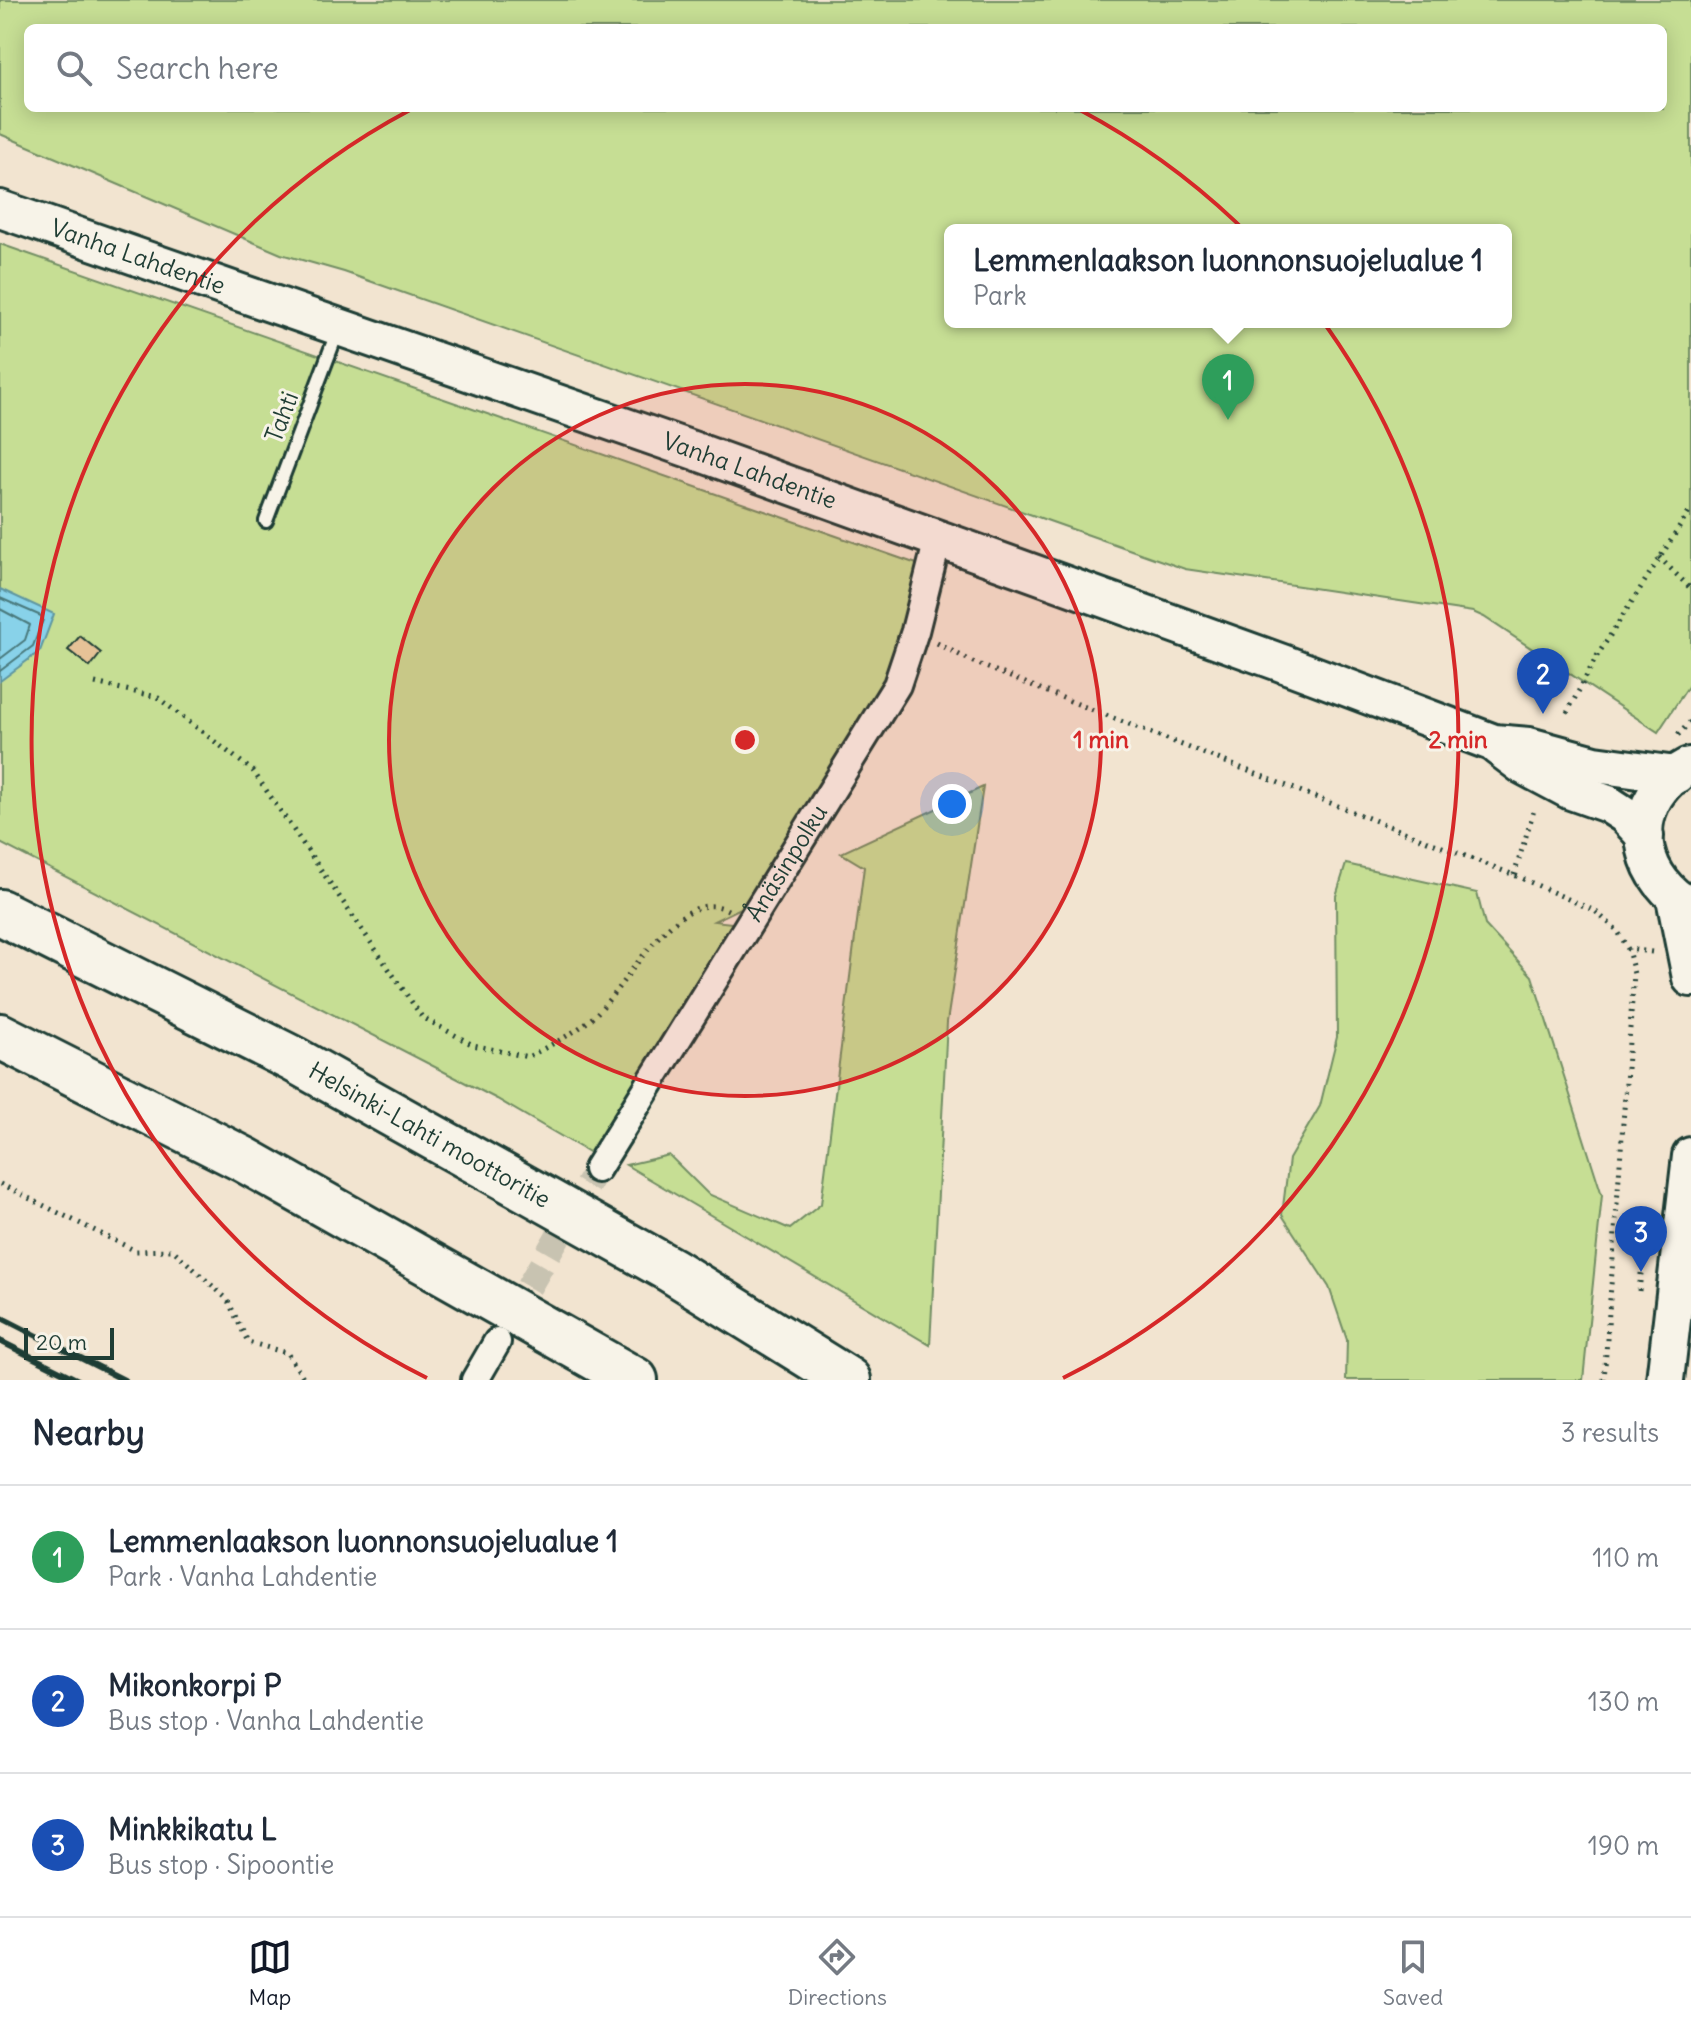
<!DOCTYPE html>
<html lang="en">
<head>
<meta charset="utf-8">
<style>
	:root { --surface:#fff; --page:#f6f6f7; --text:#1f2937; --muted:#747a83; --line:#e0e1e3; --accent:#111827 }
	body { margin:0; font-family:Delius,sans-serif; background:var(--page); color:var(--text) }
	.scale { position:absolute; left:24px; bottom:20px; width:90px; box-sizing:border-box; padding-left:8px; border:4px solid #1f3d34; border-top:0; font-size:22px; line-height:28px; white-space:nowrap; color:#1f3d34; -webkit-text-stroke:6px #f7f3e8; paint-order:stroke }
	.you { position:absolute; left:952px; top:804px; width:28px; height:28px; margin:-20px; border:6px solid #fff; border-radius:50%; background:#1a73e8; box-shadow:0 0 0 12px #1a73e833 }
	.badge { display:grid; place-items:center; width:52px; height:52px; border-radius:50%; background:var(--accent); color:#fff; font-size:26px; font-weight:700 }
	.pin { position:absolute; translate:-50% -66px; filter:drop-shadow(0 2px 4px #0008) }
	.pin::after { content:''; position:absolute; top:42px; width:28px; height:24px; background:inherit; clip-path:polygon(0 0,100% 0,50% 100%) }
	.popup { position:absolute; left:944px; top:224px; width:568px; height:104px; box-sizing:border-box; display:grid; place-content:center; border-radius:12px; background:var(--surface); filter:drop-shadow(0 2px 6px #0005); font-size:26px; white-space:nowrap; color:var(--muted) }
	.popup b { font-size:30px; color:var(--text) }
	.popup::after { content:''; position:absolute; left:50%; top:100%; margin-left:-16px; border:16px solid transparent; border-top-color:var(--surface) }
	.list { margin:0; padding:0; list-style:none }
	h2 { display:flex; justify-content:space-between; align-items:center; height:104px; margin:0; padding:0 32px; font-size:34px }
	h2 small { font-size:26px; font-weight:400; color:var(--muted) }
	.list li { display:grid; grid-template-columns:52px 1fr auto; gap:24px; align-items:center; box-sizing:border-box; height:144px; padding:0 32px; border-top:2px solid var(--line) }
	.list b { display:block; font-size:30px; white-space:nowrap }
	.list p { margin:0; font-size:26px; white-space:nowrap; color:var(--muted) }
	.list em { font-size:26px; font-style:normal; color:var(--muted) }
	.icon { flex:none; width:44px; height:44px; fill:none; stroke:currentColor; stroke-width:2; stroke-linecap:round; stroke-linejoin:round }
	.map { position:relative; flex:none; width:1691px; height:1380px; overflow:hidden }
	.search { position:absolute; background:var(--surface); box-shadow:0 4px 20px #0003; left:24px; right:24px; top:24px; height:88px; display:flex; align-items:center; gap:20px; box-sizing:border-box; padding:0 28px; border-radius:12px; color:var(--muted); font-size:30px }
	.sheet { height:536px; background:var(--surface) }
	nav { display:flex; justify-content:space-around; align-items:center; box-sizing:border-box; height:112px; border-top:2px solid var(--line); background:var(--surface); font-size:22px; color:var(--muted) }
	nav a { display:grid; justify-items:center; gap:4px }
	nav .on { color:var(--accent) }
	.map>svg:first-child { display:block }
	.green { fill:#c6de94; stroke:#728e64; stroke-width:2; fill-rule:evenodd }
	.water { fill:#88d2e9; stroke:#5e96a1; stroke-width:2 }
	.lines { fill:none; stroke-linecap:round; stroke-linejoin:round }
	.shore { stroke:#49797c; stroke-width:2 }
	.building { fill:#e6c297; stroke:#1f3d34; stroke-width:2 }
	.street-tunnel { stroke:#c8c3b1; stroke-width:26; stroke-dasharray:26 13; stroke-linecap:butt }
	.lane-casing { stroke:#1f3d34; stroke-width:18 }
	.street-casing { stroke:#1f3d34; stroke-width:32 }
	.secondary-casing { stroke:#1f3d34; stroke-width:42 }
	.highway-casing { stroke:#1f3d34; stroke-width:50 }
	.path { stroke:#1f3d34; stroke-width:5; stroke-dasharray:2 6; stroke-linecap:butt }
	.lane { stroke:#f7f3e8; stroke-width:12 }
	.street { stroke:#f7f3e8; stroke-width:26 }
	.secondary { stroke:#f7f3e8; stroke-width:36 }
	.highway { stroke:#f7f3e8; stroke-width:44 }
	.rail { stroke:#1f3d34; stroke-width:6 }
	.ring { fill:none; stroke:#d62828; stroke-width:4 }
	.labels { text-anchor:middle; stroke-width:6; stroke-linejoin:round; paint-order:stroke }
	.street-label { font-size:24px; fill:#1f3d34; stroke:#f7f3e8 }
	.centre { fill:#d62828; stroke:#f7f3e8; stroke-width:4 }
	.ring-label { font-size:24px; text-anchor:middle; font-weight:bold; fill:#d62828; stroke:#f7f3e8; stroke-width:6; stroke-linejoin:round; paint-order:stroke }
</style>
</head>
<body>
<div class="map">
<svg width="1691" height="1380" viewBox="0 0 1691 1380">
	<rect width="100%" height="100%" fill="#f2e4d0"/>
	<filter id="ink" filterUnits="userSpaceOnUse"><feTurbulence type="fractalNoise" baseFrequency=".0125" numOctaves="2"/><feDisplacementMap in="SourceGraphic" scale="16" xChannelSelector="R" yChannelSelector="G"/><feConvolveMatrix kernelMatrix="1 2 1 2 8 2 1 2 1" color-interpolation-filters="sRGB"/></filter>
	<g filter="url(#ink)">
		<path class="green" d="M 0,0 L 1691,0 L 1691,682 L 1658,732 L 1484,617 L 1473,612 L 1185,569 L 344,272 L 281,254 L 0,134 ZM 28,28 L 1663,28 L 1663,108 L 28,108 ZM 950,230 L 1506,230 L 1506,322 L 950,322 Z
			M 0,244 L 931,569 L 915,631 L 766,896 L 714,921 L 732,923 L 590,1153 L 497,1099 L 0,843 Z
			M 983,787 L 947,1022 L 930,1345 L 626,1165 L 669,1155 L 708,1194 L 790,1229 L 821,1204 L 864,867 L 841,853 Z
			M 1346,864 L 1477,893 L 1485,925 L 1532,976 L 1602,1195 L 1583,1380 L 1346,1380 L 1347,1340 L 1329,1287 L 1282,1215 L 1289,1159 L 1320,1106 L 1337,1037 L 1336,896 Z"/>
		<path class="water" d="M 0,589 L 54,614 L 40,651 L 0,681 Z"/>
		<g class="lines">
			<path class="shore" d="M 0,598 L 41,616 L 43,620 L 33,646 L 0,671
				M 0,609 L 30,625 L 25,640 L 0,659"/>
		</g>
		<path class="building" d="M 80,636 L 101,653 L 90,667 L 68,650 Z"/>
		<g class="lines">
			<path class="street-tunnel" d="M 509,1321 L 597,1169"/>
			<defs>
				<path id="lane" d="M 266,521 L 338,330"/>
				<g id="street">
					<path id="s1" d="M 597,1169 L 897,685 L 915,631 L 938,539"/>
					<path d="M 475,1380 L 497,1342"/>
				</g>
				<g id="secondary">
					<path id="s2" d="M 0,209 L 695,451 L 1282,663 L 1494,743 L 1529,746 L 1595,764 L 1676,775"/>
					<path d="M 1498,747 L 1522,765 L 1571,791 L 1608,804 L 1625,815 L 1645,836"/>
					<path d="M 1689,766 C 1682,770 1674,774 1668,780 C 1626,820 1643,882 1691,907"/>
					<path d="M 1675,898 L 1691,978"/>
					<path d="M 1665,1380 L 1691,1156"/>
				</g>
				<g id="highway">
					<path id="s3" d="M 0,912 L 293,1059 L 671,1270 L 848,1380"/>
					<path d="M 0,1036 L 245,1160 L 635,1380"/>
				</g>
			</defs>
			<use href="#lane" class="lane-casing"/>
			<use href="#street" class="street-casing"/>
			<use href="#secondary" class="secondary-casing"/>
			<use href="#highway" class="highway-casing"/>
			<path class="path" d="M 1659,557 L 1691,589
				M 937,643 L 973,662 L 1070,701 L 1514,875 L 1595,911 L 1617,930 L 1628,949 L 1652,952
				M 95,683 L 157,697 L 253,771 L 422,1017 L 473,1045 L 528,1057 C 548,1046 570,1036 587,1022 C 624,995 674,883 728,910
				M 1567,713 L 1597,656 L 1691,509
				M 1678,735 L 1691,721
				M 1514,875 L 1535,807
				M 0,1184 L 136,1251 L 173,1250 L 227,1299 L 248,1342 L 287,1353 L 305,1380
				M 1639,1291 L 1649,1205
				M 1604,1380 L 1634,974 L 1628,949"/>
			<use href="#lane" class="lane"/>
			<use href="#street" class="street"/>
			<use href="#secondary" class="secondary"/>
			<use href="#highway" class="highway"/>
			<path class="rail" d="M 0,1317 L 124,1380
				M 0,1341 L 78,1380"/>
		</g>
	</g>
	<circle cx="745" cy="740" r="356" fill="#d62828" fill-opacity=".12"/>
	<g class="ring">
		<circle cx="745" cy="740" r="356"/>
		<path d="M427 1378A713 713 0 0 1 410 110M708 28A713 713 0 0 1 782 28M1080 110A713 713 0 0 1 1063 1378"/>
	</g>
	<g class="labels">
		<g class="street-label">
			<text dy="8" stroke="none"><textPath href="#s2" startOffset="146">Vanha Lahdentie</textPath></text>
			<text transform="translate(282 417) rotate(-69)" y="8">Tahti</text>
			<text dy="8" stroke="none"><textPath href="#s2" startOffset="794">Vanha Lahdentie</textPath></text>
			<text dy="8" stroke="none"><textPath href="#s1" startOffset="360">Ånäsinpolku</textPath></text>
			<text dy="8" stroke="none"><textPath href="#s3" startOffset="484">Helsinki-Lahti moottoritie</textPath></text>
		</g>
	</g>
	<circle cx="745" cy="740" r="12" class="centre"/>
	<g class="ring-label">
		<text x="1101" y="748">1 min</text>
		<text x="1458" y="748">2 min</text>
	</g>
</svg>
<div class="scale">20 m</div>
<div class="you"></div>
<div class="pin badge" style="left:1228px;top:420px;background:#2e9e5b">1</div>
<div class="popup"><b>Lemmenlaakson luonnonsuojelualue 1</b>Park</div>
<div class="pin badge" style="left:1543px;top:714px;background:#1a4fb4">2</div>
<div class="pin badge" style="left:1641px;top:1272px;background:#1a4fb4">3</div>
<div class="search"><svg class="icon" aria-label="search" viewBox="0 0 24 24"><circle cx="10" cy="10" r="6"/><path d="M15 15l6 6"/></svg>Search here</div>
</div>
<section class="sheet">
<h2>Nearby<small>3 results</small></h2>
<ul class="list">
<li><span class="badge" style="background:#2e9e5b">1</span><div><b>Lemmenlaakson luonnonsuojelualue 1</b><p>Park · Vanha Lahdentie</p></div><em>110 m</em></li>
<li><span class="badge" style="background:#1a4fb4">2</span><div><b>Mikonkorpi P</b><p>Bus stop · Vanha Lahdentie</p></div><em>130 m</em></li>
<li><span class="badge" style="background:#1a4fb4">3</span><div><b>Minkkikatu L</b><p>Bus stop · Sipoontie</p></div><em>190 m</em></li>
</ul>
</section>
<nav>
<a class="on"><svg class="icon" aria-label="map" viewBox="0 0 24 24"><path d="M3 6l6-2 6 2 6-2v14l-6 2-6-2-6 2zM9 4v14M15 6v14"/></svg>Map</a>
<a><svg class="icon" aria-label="directions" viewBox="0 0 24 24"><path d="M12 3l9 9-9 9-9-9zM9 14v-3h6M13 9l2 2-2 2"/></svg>Directions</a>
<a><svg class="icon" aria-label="saved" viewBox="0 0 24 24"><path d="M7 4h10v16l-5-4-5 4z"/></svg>Saved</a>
</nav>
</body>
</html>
